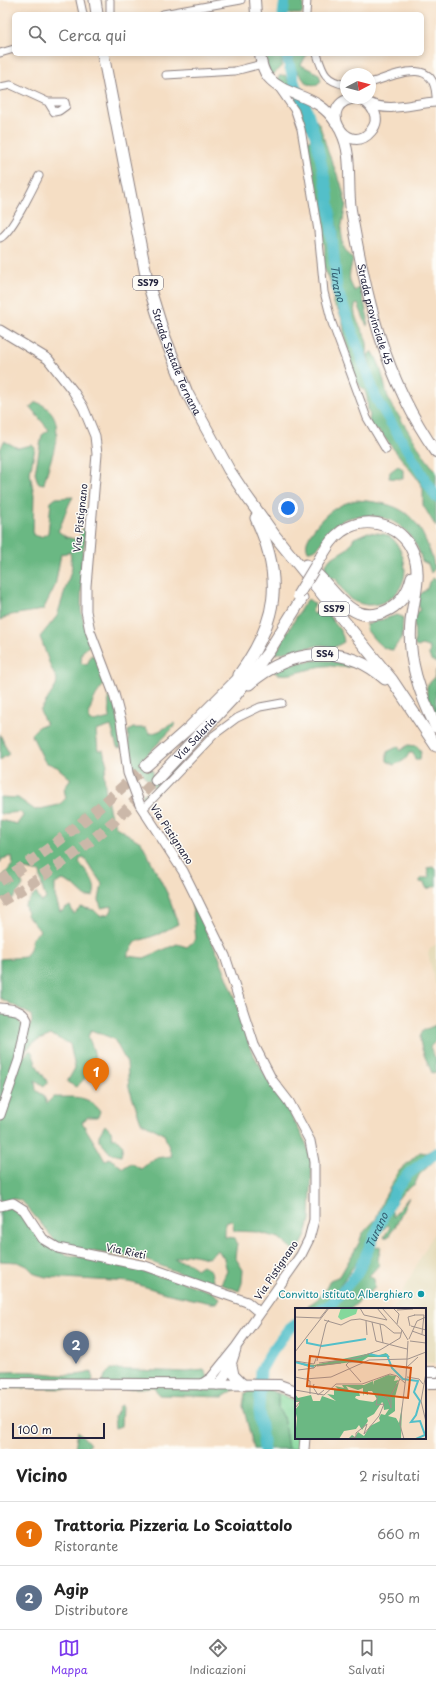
<!DOCTYPE html>
<html lang="it">
<head>
<meta charset="utf-8">
<style>
	:root { --surface:#fff; --page:#f2f2f2; --text:#222; --muted:#767676; --line:#e0e0e0; --accent:#7c3aed }
	body { margin:0; font-family:"Playpen Sans",sans-serif; background:var(--page); color:var(--text) }
	.compass { position:absolute; left:340px; top:68px; width:36px; height:36px; border-radius:50%; background:var(--surface); box-shadow:0 2px 6px #0003; rotate:83deg }
	.scale { position:absolute; left:12px; bottom:10px; width:93px; box-sizing:border-box; padding-left:4px; border:2px solid #22223b; border-top:0; font-size:11px; line-height:14px; white-space:nowrap; color:#22223b; -webkit-text-stroke:3px #fdfcf7; paint-order:stroke }
	.you { position:absolute; left:288px; top:508px; width:14px; height:14px; margin:-10px; border:3px solid #fff; border-radius:50%; background:#1a73e8; box-shadow:0 0 0 6px #1a73e833 }
	.badge { display:grid; place-items:center; width:26px; height:26px; border-radius:50%; background:var(--accent); color:#fff; font-size:13px; font-weight:700 }
	.pin { position:absolute; translate:-50% -33px; filter:drop-shadow(0 1px 2px #0008) }
	.pin::after { content:''; position:absolute; top:21px; width:14px; height:12px; background:inherit; clip-path:polygon(0 0,100% 0,50% 100%) }
	.list { margin:0; padding:0; list-style:none }
	h2 { display:flex; justify-content:space-between; align-items:center; height:52px; margin:0; padding:0 16px; font-size:17px }
	h2 small { font-size:13px; font-weight:400; color:var(--muted) }
	.list li { display:grid; grid-template-columns:26px 1fr auto; gap:12px; align-items:center; box-sizing:border-box; height:64px; padding:0 16px; border-top:1px solid var(--line) }
	.list b { display:block; font-size:15px; white-space:nowrap }
	.list p { margin:0; font-size:13px; white-space:nowrap; color:var(--muted) }
	.list em { font-size:13px; font-style:normal; color:var(--muted) }
	.icon { flex:none; width:22px; height:22px; fill:none; stroke:currentColor; stroke-width:2; stroke-linecap:round; stroke-linejoin:round }
	.map { position:relative; flex:none; width:436px; height:1449px; overflow:hidden }
	.search { position:absolute; background:var(--surface); box-shadow:0 2px 6px #0003; left:12px; right:12px; top:12px; height:44px; display:flex; align-items:center; gap:10px; box-sizing:border-box; padding:0 14px; border-radius:6px; color:var(--muted); font-size:15px }
	.sheet { height:180px; background:var(--surface) }
	nav { display:flex; justify-content:space-around; align-items:center; box-sizing:border-box; height:56px; border-top:1px solid var(--line); background:var(--surface); font-size:11px; color:var(--muted) }
	nav a { display:grid; justify-items:center; gap:2px }
	nav .on { color:var(--accent) }
	.map>svg:first-child { display:block }
	.built { fill:#e5dbba }
	.green { fill:#84d89b; stroke:#537d6b }
	.forest { fill:#6bb883; stroke:#466d5f; fill-rule:evenodd }
	.lines { fill:none; stroke-linecap:round; stroke-linejoin:round }
	.river { stroke:#52bfc9; stroke-width:11 }
	.trunk-tunnel { stroke:#cbb8a9; stroke-width:11; stroke-dasharray:11 5.5; stroke-linecap:butt }
	.minor-casing { stroke:#8c8080; stroke-width:9 }
	.tertiary-casing { stroke:#8c8080; stroke-width:11 }
	.secondary-casing { stroke:#8c8080; stroke-width:12 }
	.trunk-casing { stroke:#8c8080; stroke-width:13 }
	.minor { stroke:#fff; stroke-width:7 }
	.tertiary { stroke:#fff; stroke-width:9 }
	.secondary { stroke:#fff; stroke-width:10 }
	.trunk { stroke:#fff; stroke-width:11 }
	.trunk-bridge-casing { stroke:#8c8080; stroke-width:13; stroke-linecap:butt }
	.trunk-bridge { stroke:#fff; stroke-width:11 }
	.culture-dot { fill:#0f9aa8; stroke:#fdfcf7; stroke-width:1.5 }
	.labels { text-anchor:middle; stroke-width:3; stroke-linejoin:round; paint-order:stroke }
	.shield { fill:#fdfcf7; stroke:#646373; stroke-width:1 }
	.shield-label { font-size:9px; font-weight:bold; fill:#22223b }
	.street-label { font-size:10px; fill:#22223b; stroke:#fdfcf7 }
	.culture-label { font-size:10px; fill:#0d838f; stroke:#fdfcf7; text-anchor:end }
	.water-label { font-size:11px; font-style:italic; fill:#356174; stroke:#fdfcf7 }
	.inset-river { fill:none; stroke:#52bfc9; stroke-width:2 }
	.inset-road { fill:none; stroke:#a1938d; stroke-width:1 }
	.view { fill:#d45411; fill-opacity:0.15; stroke:#d45411; stroke-width:2 }
	.inset-edge { fill:none; stroke:#22223b; stroke-width:2 }
</style>
</head>
<body>
<div class="map">
<svg width="436" height="1449" viewBox="0 0 436 1449">
	<rect width="100%" height="100%" fill="#fdfcf7"/>
	<filter id="ink" filterUnits="userSpaceOnUse"><feTurbulence type="fractalNoise" baseFrequency=".025" numOctaves="2"/><feDisplacementMap in="SourceGraphic" scale="8" xChannelSelector="R" yChannelSelector="G"/><feConvolveMatrix kernelMatrix="1 2 1 2 8 2 1 2 1" color-interpolation-filters="sRGB"/></filter>
	<filter id="wash" filterUnits="userSpaceOnUse"><feTurbulence type="fractalNoise" baseFrequency=".012" numOctaves="4" result="noise"/><feDisplacementMap in="SourceGraphic" scale="16" xChannelSelector="R" yChannelSelector="G"/><feGaussianBlur stdDeviation="0.9" result="paint"/><feColorMatrix in="noise" values="0 0 0 0 0 0 0 0 0 0 0 0 0 0 0 0 0 1.4 0 .05"/><feComposite in="paint" operator="in"/></filter>
	<g filter="url(#wash)">
		<rect width="100%" height="100%" fill="#f5dec4"/>
		<path class="built" d="M 436,944 L 436,986 L 428,954 L 430,949 Z
			M 436,1229 L 436,1363 L 425,1363 L 425,1309 L 393,1309 Z"/>
		<path class="green" d="M 276,1392 L 296,1401 L 296,1438 L 299,1438 L 298,1449 L 288,1449 L 283,1416 L 278,1409 L 278,1394 Z"/>
		<path class="forest" d="M 287,0 L 304,0 L 302,14 L 286,14 Z
			M 270,54 L 282,54 C 283,70 281,67 270,77 L 266,60 Z
			M 290,54 L 307,54 L 301,65 L 319,74 L 321,81 L 316,85 L 307,84 L 292,65 Z
			M 285,75 C 295,92 311,110 308,130 C 302,126 302,116 298,110 C 293,99 283,92 278,81 L 279,76 Z
			M 316,120 L 320,126 L 328,152 L 341,184 L 346,204 L 341,230 L 344,248 L 353,260 C 349,273 347,280 355,291 L 360,287 L 368,318 L 367,326 L 358,304 L 355,305 C 352,320 364,328 367,343 C 368,350 366,357 368,365 L 370,366 L 368,355 L 372,351 C 385,368 384,400 395,410 L 424,456 L 436,472 L 436,527 L 423,505 L 423,488 L 416,477 L 380,432 L 368,427 L 370,415 L 368,411 L 367,398 L 365,391 L 353,378 L 350,369 L 351,359 L 345,340 L 343,323 L 339,311 L 333,304 C 334,296 332,284 328,276 C 327,273 325,271 324,268 C 323,259 326,250 324,243 L 321,242 L 322,212 L 311,174 L 306,143 L 312,138 C 319,163 325,188 328,214 C 329,229 324,245 333,259 L 336,256 C 341,229 328,180 322,153 C 319,141 314,131 316,120 Z
			M 36,402 C 74,415 49,459 44,484 L 38,483 L 35,473 L 42,435 L 49,430 L 30,407 Z
			M 4,441 L 18,448 L 32,445 L 35,448 L 30,473 L 34,495 L 33,535 L 41,537 L 48,533 L 51,502 L 56,498 L 73,497 C 66,508 64,520 58,531 L 66,537 L 78,540 L 83,528 L 87,528 L 82,558 L 81,610 L 89,646 L 82,652 L 81,663 L 87,665 L 91,655 L 96,657 L 105,683 C 96,694 89,705 89,720 L 94,722 L 110,718 L 108,696 C 120,707 119,732 121,748 L 117,747 L 111,726 L 96,731 L 98,750 L 103,750 L 107,765 L 104,775 L 106,795 L 110,813 L 116,827 L 142,843 L 168,895 L 178,924 L 159,934 L 136,942 L 127,956 L 144,958 L 177,944 L 187,947 L 196,939 L 192,905 L 193,897 L 202,916 L 203,925 L 217,952 L 235,997 L 250,1048 L 269,1082 L 286,1106 L 306,1143 L 312,1162 L 310,1219 L 306,1235 L 297,1253 L 279,1238 L 257,1232 L 234,1231 L 232,1220 L 225,1222 L 225,1237 L 235,1238 L 237,1243 L 235,1257 L 243,1270 L 242,1283 L 239,1291 L 221,1284 L 227,1271 L 224,1259 L 218,1250 L 208,1258 L 189,1254 L 174,1259 L 190,1263 L 196,1269 L 202,1265 L 211,1271 L 214,1286 L 146,1260 L 78,1249 L 57,1243 L 23,1202 C 15,1197 9,1199 0,1202 L 0,1121 L 5,1111 L 20,1060 L 30,1050 L 32,1052 L 37,1066 L 48,1083 L 44,1086 L 35,1080 L 36,1090 L 43,1095 L 47,1103 L 53,1097 C 71,1098 87,1093 100,1111 L 98,1117 L 88,1117 L 82,1122 C 89,1135 98,1147 105,1161 L 109,1158 L 123,1168 L 131,1163 L 141,1169 L 155,1158 L 172,1156 L 164,1134 L 141,1122 L 129,1088 L 127,1063 L 114,1039 L 91,1030 L 88,1037 C 100,1061 96,1069 76,1087 L 67,1082 L 75,1068 L 70,1044 L 51,1035 L 34,1042 L 22,1055 L 27,1031 L 32,1022 L 31,1015 L 0,998 L 0,959 L 25,957 L 31,947 L 32,938 L 40,931 L 27,915 L 25,905 L 36,893 L 41,902 L 46,899 L 42,887 L 40,872 L 20,868 L 20,878 L 23,885 L 13,899 L 2,899 L 0,897 L 0,880 L 13,864 L 12,856 L 2,859 L 0,863 L 0,820 L 17,824 L 23,816 L 21,812 L 0,814 L 0,797 L 18,798 L 35,810 L 59,805 L 66,798 L 64,789 L 71,779 L 57,767 L 45,762 L 31,734 L 39,726 L 46,725 L 40,711 L 56,686 L 57,679 C 49,667 46,651 40,637 L 57,616 L 72,568 L 70,552 L 61,554 L 55,586 L 43,610 L 11,615 L 0,620 L 0,450 ZM 81,858 L 85,859 L 102,884 L 99,900 L 101,908 L 112,906 L 112,910 L 108,914 L 100,916 L 94,910 L 81,907 L 74,914 L 70,906 L 60,912 L 55,896 L 55,884 L 63,880 L 73,885 L 86,897 L 93,896 C 99,883 86,872 79,862 Z
			M 398,466 L 403,469 L 403,479 L 389,478 L 390,472 Z
			M 356,500 C 394,503 413,508 428,546 C 431,555 434,560 434,570 L 431,573 L 428,564 L 422,561 C 415,533 394,514 364,516 C 354,516 344,518 335,525 C 326,533 321,552 308,551 C 305,544 307,540 311,533 C 322,516 335,505 356,500 Z
			M 368,532 C 375,533 384,533 389,536 C 395,540 397,544 400,550 C 414,577 397,606 367,605 C 361,604 354,602 350,599 C 344,593 340,586 336,579 L 326,576 L 325,566 L 330,559 L 348,548 L 354,538 Z
			M 433,578 L 436,580 L 436,663 L 431,660 L 429,655 L 430,648 L 422,645 L 418,647 L 415,646 L 414,618 L 420,609 L 417,602 L 418,596 L 427,589 L 429,582 Z
			M 308,599 L 315,604 L 312,611 L 315,615 L 320,604 L 326,606 C 327,620 343,627 344,642 L 335,647 L 321,645 L 275,654 L 302,607 Z
			M 397,615 L 403,617 L 402,637 L 393,650 C 381,650 373,638 366,629 L 367,624 Z
			M 315,660 L 335,661 L 352,666 C 343,669 333,665 324,666 C 311,667 286,680 274,672 L 283,665 Z
			M 436,670 L 436,715 C 429,705 426,698 427,686 L 434,678 Z
			M 174,723 L 175,726 L 142,760 L 143,764 L 153,771 L 153,781 L 158,783 L 163,780 L 176,764 L 177,772 L 146,802 L 145,801 L 142,794 L 151,792 L 154,788 L 139,768 L 136,769 C 128,758 129,744 128,731 L 133,728 L 146,728 L 150,734 L 159,731 Z
			M 0,734 L 9,754 L 0,760 Z
			M 408,745 L 417,746 L 421,751 L 420,759 L 415,759 L 413,753 L 409,753 C 406,761 401,762 394,765 L 387,761 L 387,752 L 399,746 L 400,751 Z
			M 433,867 L 436,870 L 436,886 L 427,889 L 424,883 L 420,882 L 420,879 L 429,877 L 427,868 Z
			M 0,1011 L 18,1019 L 24,1029 L 0,1107 Z
			M 436,1025 L 436,1041 L 430,1047 L 436,1060 L 436,1072 L 432,1073 C 429,1064 413,1038 424,1030 C 428,1028 432,1027 436,1025 Z
			M 105,1125 L 111,1131 L 112,1138 L 116,1138 L 123,1145 L 121,1156 L 110,1153 L 99,1140 L 99,1135 Z
			M 436,1148 L 436,1159 L 419,1175 L 415,1184 L 404,1191 L 391,1208 L 393,1217 L 409,1197 L 395,1227 L 388,1237 L 384,1237 L 390,1227 L 388,1225 L 378,1234 L 375,1243 L 358,1260 L 325,1306 L 317,1309 L 308,1309 L 309,1305 C 320,1298 325,1292 330,1280 L 340,1276 L 359,1243 L 362,1234 L 376,1219 L 383,1200 L 399,1171 L 420,1152 L 426,1153 Z
			M 15,1206 L 56,1250 L 68,1255 L 131,1265 L 160,1277 L 170,1278 L 212,1292 L 220,1298 L 217,1303 L 211,1303 L 165,1293 L 130,1282 L 46,1277 L 35,1274 L 27,1266 L 18,1262 L 0,1261 L 0,1209 Z
			M 381,1246 L 378,1259 L 379,1265 L 369,1276 L 374,1279 L 375,1288 C 368,1292 354,1307 350,1309 C 344,1310 336,1309 330,1309 C 339,1303 342,1295 349,1287 C 363,1270 366,1268 374,1247 Z
			M 111,1369 L 187,1372 L 204,1370 L 210,1380 L 237,1388 L 223,1397 L 159,1395 L 154,1387 L 111,1390 L 101,1387 L 105,1375 Z
			M 0,1372 C 11,1372 24,1371 35,1372 C 52,1374 74,1378 91,1372 L 93,1379 L 88,1389 L 0,1388 Z
			M 266,1388 L 278,1394 L 278,1409 L 283,1416 L 288,1449 L 254,1449 L 243,1406 L 245,1393 L 254,1389 Z
			M 122,1405 L 121,1426 L 115,1428 L 114,1417 L 119,1406 Z
			M 78,1431 L 90,1444 L 86,1449 L 75,1449 Z"/>
		<g class="lines">
			<g class="river">
				<path d="M 283,14 L 285,0"/>
				<path id="s1" d="M 286,54 L 296,88 L 306,106 L 316,139 L 328,193 L 337,289 L 376,398 L 436,497"/>
				<path id="s2" d="M 321,1309 L 331,1304 L 357,1274 L 395,1191 L 408,1174 L 436,1153"/>
				<path d="M 264,1449 L 259,1410 L 261,1370 L 270,1354 L 287,1331 L 296,1324"/>
			</g>
		</g>
	</g>
	<g filter="url(#ink)">
		<g class="lines">
			<path class="trunk-tunnel" d="M 0,881 C 53,850 100,807 146,766
				M 0,902 C 39,880 78,853 112,823 C 127,810 141,794 156,780"/>
			<defs>
				<path id="minor" d="M 80,0 L 83,14
					M 110,14 L 110,0
					M 163,14 L 241,0
					M 306,14 L 307,0
					M 0,53 L 14,49
					M 317,54 C 323,73 325,81 346,85
					M 166,75 L 235,71 L 262,64
					M 370,83 C 393,76 434,55 436,96
					M 0,87 L 11,85 L 48,102 L 65,102 L 66,106 L 59,111 L 54,112 L 48,102
					M 279,88 L 295,111 L 301,129 L 318,231 L 324,292 L 332,323 L 367,418 L 386,450
					M 0,238 C 11,234 33,188 39,176
					M 143,809 L 214,735 L 237,718 L 260,707 L 282,703"/>
				<path id="tertiary" d="M 369,103 C 389,113 414,103 436,102
					M 0,330 L 48,359 L 73,391 L 83,407 L 95,436 L 97,454 L 86,586 L 86,611 L 90,631 L 114,694 L 121,721 L 128,773 L 140,805 L 183,871 L 197,899 L 225,956 L 254,1045 L 272,1080 L 289,1102 L 310,1141 L 314,1162 L 314,1220 L 309,1239 L 301,1255 L 236,1347 L 211,1378 L 200,1385
					M 0,1008 C 11,1009 22,1009 27,1020 L 19,1060 L 0,1115
					M 0,1206 L 13,1203 L 24,1210 L 43,1239 L 58,1248 L 145,1266 L 247,1302 L 260,1313
					M 232,1365 L 234,1375 L 244,1385
					M 217,1385 C 228,1375 232,1363 236,1349
					M 304,1449 L 305,1438"/>
				<g id="secondary">
					<path d="M 255,0 L 256,14"/>
					<path d="M 260,54 C 261,62 263,71 268,77 C 286,98 318,93 336,123"/>
					<path d="M 357,98 C 313,101 347,160 371,131 C 382,118 372,102 357,98"/>
					<path id="s3" d="M 341,132 C 353,155 347,185 351,210 C 366,297 384,378 436,452"/>
					<path d="M 425,1372 L 436,1372"/>
					<path d="M 0,1383 L 279,1385 L 296,1391"/>
					<path d="M 425,1383 L 436,1383"/>
				</g>
				<g id="trunk">
					<path d="M 95,0 L 97,14"/>
					<path id="s4" d="M 103,54 L 147,280 L 164,335 L 187,393 L 229,470 L 245,494 L 275,536 L 392,680 L 436,746"/>
					<path d="M 321,557 C 327,547 332,538 342,531 C 369,513 406,526 415,558 C 421,578 413,601 411,622 C 407,659 420,694 436,727"/>
					<path d="M 306,565 C 333,582 349,632 390,609 C 402,602 409,590 412,577"/>
					<path d="M 239,675 C 278,621 284,579 256,518"/>
					<path d="M 249,684 C 289,650 343,641 385,679"/>
					<path d="M 146,766 L 190,727 L 247,670"/>
					<path id="s5" d="M 156,780 L 235,696 L 269,651 L 302,598"/>
				</g>
			</defs>
			<use href="#minor" class="minor-casing"/>
			<use href="#tertiary" class="tertiary-casing"/>
			<use href="#secondary" class="secondary-casing"/>
			<use href="#trunk" class="trunk-casing"/>
			<use href="#minor" class="minor"/>
			<use href="#tertiary" class="tertiary"/>
			<use href="#secondary" class="secondary"/>
			<use href="#trunk" class="trunk"/>
			<defs>
				<path id="trunk-bridge" d="M 298,595 L 321,557"/>
			</defs>
			<use href="#trunk-bridge" class="trunk-bridge-casing"/>
			<use href="#trunk-bridge" class="trunk-bridge"/>
		</g>
	</g>
	<circle class="culture-dot" cx="421" cy="1294" r="4"/>
	<g class="labels">
		<g class="shield">
			<rect x="133" y="276" width="30" height="14" rx="3"/>
			<rect x="319" y="602" width="30" height="14" rx="3"/>
			<rect x="312" y="647" width="26" height="14" rx="3"/>
		</g>
		<g class="shield-label">
			<text x="148" y="286">SS79</text>
			<text x="334" y="612">SS79</text>
			<text x="325" y="657">SS4</text>
		</g>
		<g class="street-label">
			<text dy="4" stroke="none"><textPath href="#s3" startOffset="186">Strada provinciale 45</textPath></text>
			<text dy="4" stroke="none"><textPath href="#s4" startOffset="317">Strada Statale Ternana</textPath></text>
			<text transform="translate(80 518) rotate(-84)" y="4">Via Pistignano</text>
			<text dy="4" stroke="none"><textPath href="#s5" startOffset="57">Via Salaria</textPath></text>
			<text transform="translate(172 834) rotate(57)" y="4">Via Pistignano</text>
			<text transform="translate(126 1251) rotate(12)" y="4">Via Rieti</text>
			<text transform="translate(276 1270) rotate(-56)" y="4">Via Pistignano</text>
		</g>
		<g class="culture-label">
			<text x="413" y="1298">Convitto istituto Alberghiero</text>
		</g>
		<g class="water-label">
			<text dy="4" stroke="none"><textPath href="#s1" startOffset="237">Turano</textPath></text>
			<text dy="4" stroke="none"><textPath href="#s2" startOffset="99">Turano</textPath></text>
		</g>
	</g>
	<g transform="translate(295 1308)">
		<rect width="131" height="131" fill="#f5dec4"/>
		<path d="M 46,0 L 63,0 L 61,6 L 46,12 L 43,9 Z" fill="#84d89b"/>
		<path d="M 76,45 L 82,48 L 91,45 L 95,49 L 73,49 L 67,53 L 14,59 L 0,54 L 19,57 ZM 93,67 L 101,68 L 99,73 L 104,72 L 101,76 L 104,74 L 100,89 L 100,103 L 93,108 L 101,110 L 104,115 L 107,98 L 106,130 L 54,130 L 57,127 L 60,129 L 63,124 L 69,128 L 75,118 L 85,113 L 84,110 L 86,106 L 90,107 L 94,101 L 89,102 L 88,95 L 87,94 L 79,106 L 72,110 L 73,113 L 67,122 L 64,117 L 61,121 L 49,123 L 44,131 L 0,131 L 2,110 L 0,102 L 4,97 L 4,94 L 0,94 L 0,86 L 3,90 L 16,87 L 18,93 L 25,93 L 27,88 L 41,93 L 32,86 L 39,87 L 39,82 L 43,81 L 40,78 L 49,80 L 47,77 L 69,77 L 78,73 L 79,77 L 79,73 ZM 51,78 L 63,82 L 68,80 L 68,88 L 69,85 L 73,87 L 73,83 L 77,83 L 82,91 L 78,94 L 64,92 L 60,90 L 62,86 L 61,88 L 65,88 L 64,84 L 55,84 Z" fill="#6bb883" fill-rule="evenodd"/>
		<path class="inset-river" d="M 12,31 L 12,35 L 27,38 L 71,31M 74,46 L 83,48 L 92,47 L 97,60 L 108,71 L 123,73 L 119,84 L 125,93 L 121,107 L 116,114 L 125,113 L 130,127 L 121,131M 0,54 L 19,59"/>
		<path class="inset-road" d="M 65,0 L 69,7 L 92,12M 82,0 L 92,12M 87,0 L 107,22 L 113,32M 98,0 L 104,6 L 102,16M 102,2 L 118,1M 119,7 L 129,7 L 127,26M 0,9 L 25,10 L 33,0M 29,12 L 46,17 L 56,12 L 65,11 L 89,17 L 99,25 L 106,25M 71,13 L 72,27M 77,14 L 81,33 L 112,41M 85,16 L 88,35M 115,18 L 113,9 L 120,7M 116,18 L 131,22M 117,23 L 131,28M 114,31 L 122,13 L 131,9M 115,33 L 131,35M 0,44 L 34,0M 0,53 L 19,56 L 22,48M 22,53 L 31,16 L 34,12M 65,54 L 54,54 L 51,57 L 66,74M 24,55 L 61,50 L 85,42 L 105,30 L 107,22M 22,58 L 46,55M 112,59 L 123,49M 3,62 L 19,60 L 23,56M 131,65 L 126,93 L 131,114M 111,68 L 113,33M 0,69 L 10,71 L 36,69 L 74,52 L 113,51 L 131,44M 112,69 L 124,71 L 128,76M 12,72 L 15,73 L 15,86M 19,76 L 18,79 L 23,87 L 29,82M 0,82 L 29,87 L 41,76 L 67,76 L 95,66 L 102,68 L 110,75M 0,92 L 3,93 L 5,94 L 0,100M 52,131 L 61,129 L 61,125 L 72,116 L 69,126 L 84,108 L 89,96 L 81,97 L 83,85 L 93,91 L 96,100 L 96,87 L 105,71M 109,131 L 105,117 L 111,68"/>
		<path class="view" d="M 15,48 L 116,60 L 113,90 L 12,78 Z"/>
		<rect width="131" height="131" class="inset-edge"/>
	</g>
</svg>
<svg class="compass" viewBox="-18 -18 36 36"><path d="M0-13l5 13h-10z" fill="#e53935"/><path d="M0 13l5-13h-10z" fill="#767676"/></svg>
<div class="scale">100 m</div>
<div class="you"></div>
<div class="pin badge" style="left:96px;top:1091px;background:#e8710a">1</div>
<div class="pin badge" style="left:76px;top:1364px;background:#5c6f8a">2</div>
<div class="search"><svg class="icon" aria-label="search" viewBox="0 0 24 24"><circle cx="10" cy="10" r="6"/><path d="M15 15l6 6"/></svg>Cerca qui</div>
</div>
<section class="sheet">
<h2>Vicino<small>2 risultati</small></h2>
<ul class="list">
<li><span class="badge" style="background:#e8710a">1</span><div><b>Trattoria Pizzeria Lo Scoiattolo</b><p>Ristorante</p></div><em>660 m</em></li>
<li><span class="badge" style="background:#5c6f8a">2</span><div><b>Agip</b><p>Distributore</p></div><em>950 m</em></li>
</ul>
</section>
<nav>
<a class="on"><svg class="icon" aria-label="map" viewBox="0 0 24 24"><path d="M3 6l6-2 6 2 6-2v14l-6 2-6-2-6 2zM9 4v14M15 6v14"/></svg>Mappa</a>
<a><svg class="icon" aria-label="directions" viewBox="0 0 24 24"><path d="M12 3l9 9-9 9-9-9zM9 14v-3h6M13 9l2 2-2 2"/></svg>Indicazioni</a>
<a><svg class="icon" aria-label="saved" viewBox="0 0 24 24"><path d="M7 4h10v16l-5-4-5 4z"/></svg>Salvati</a>
</nav>
</body>
</html>
